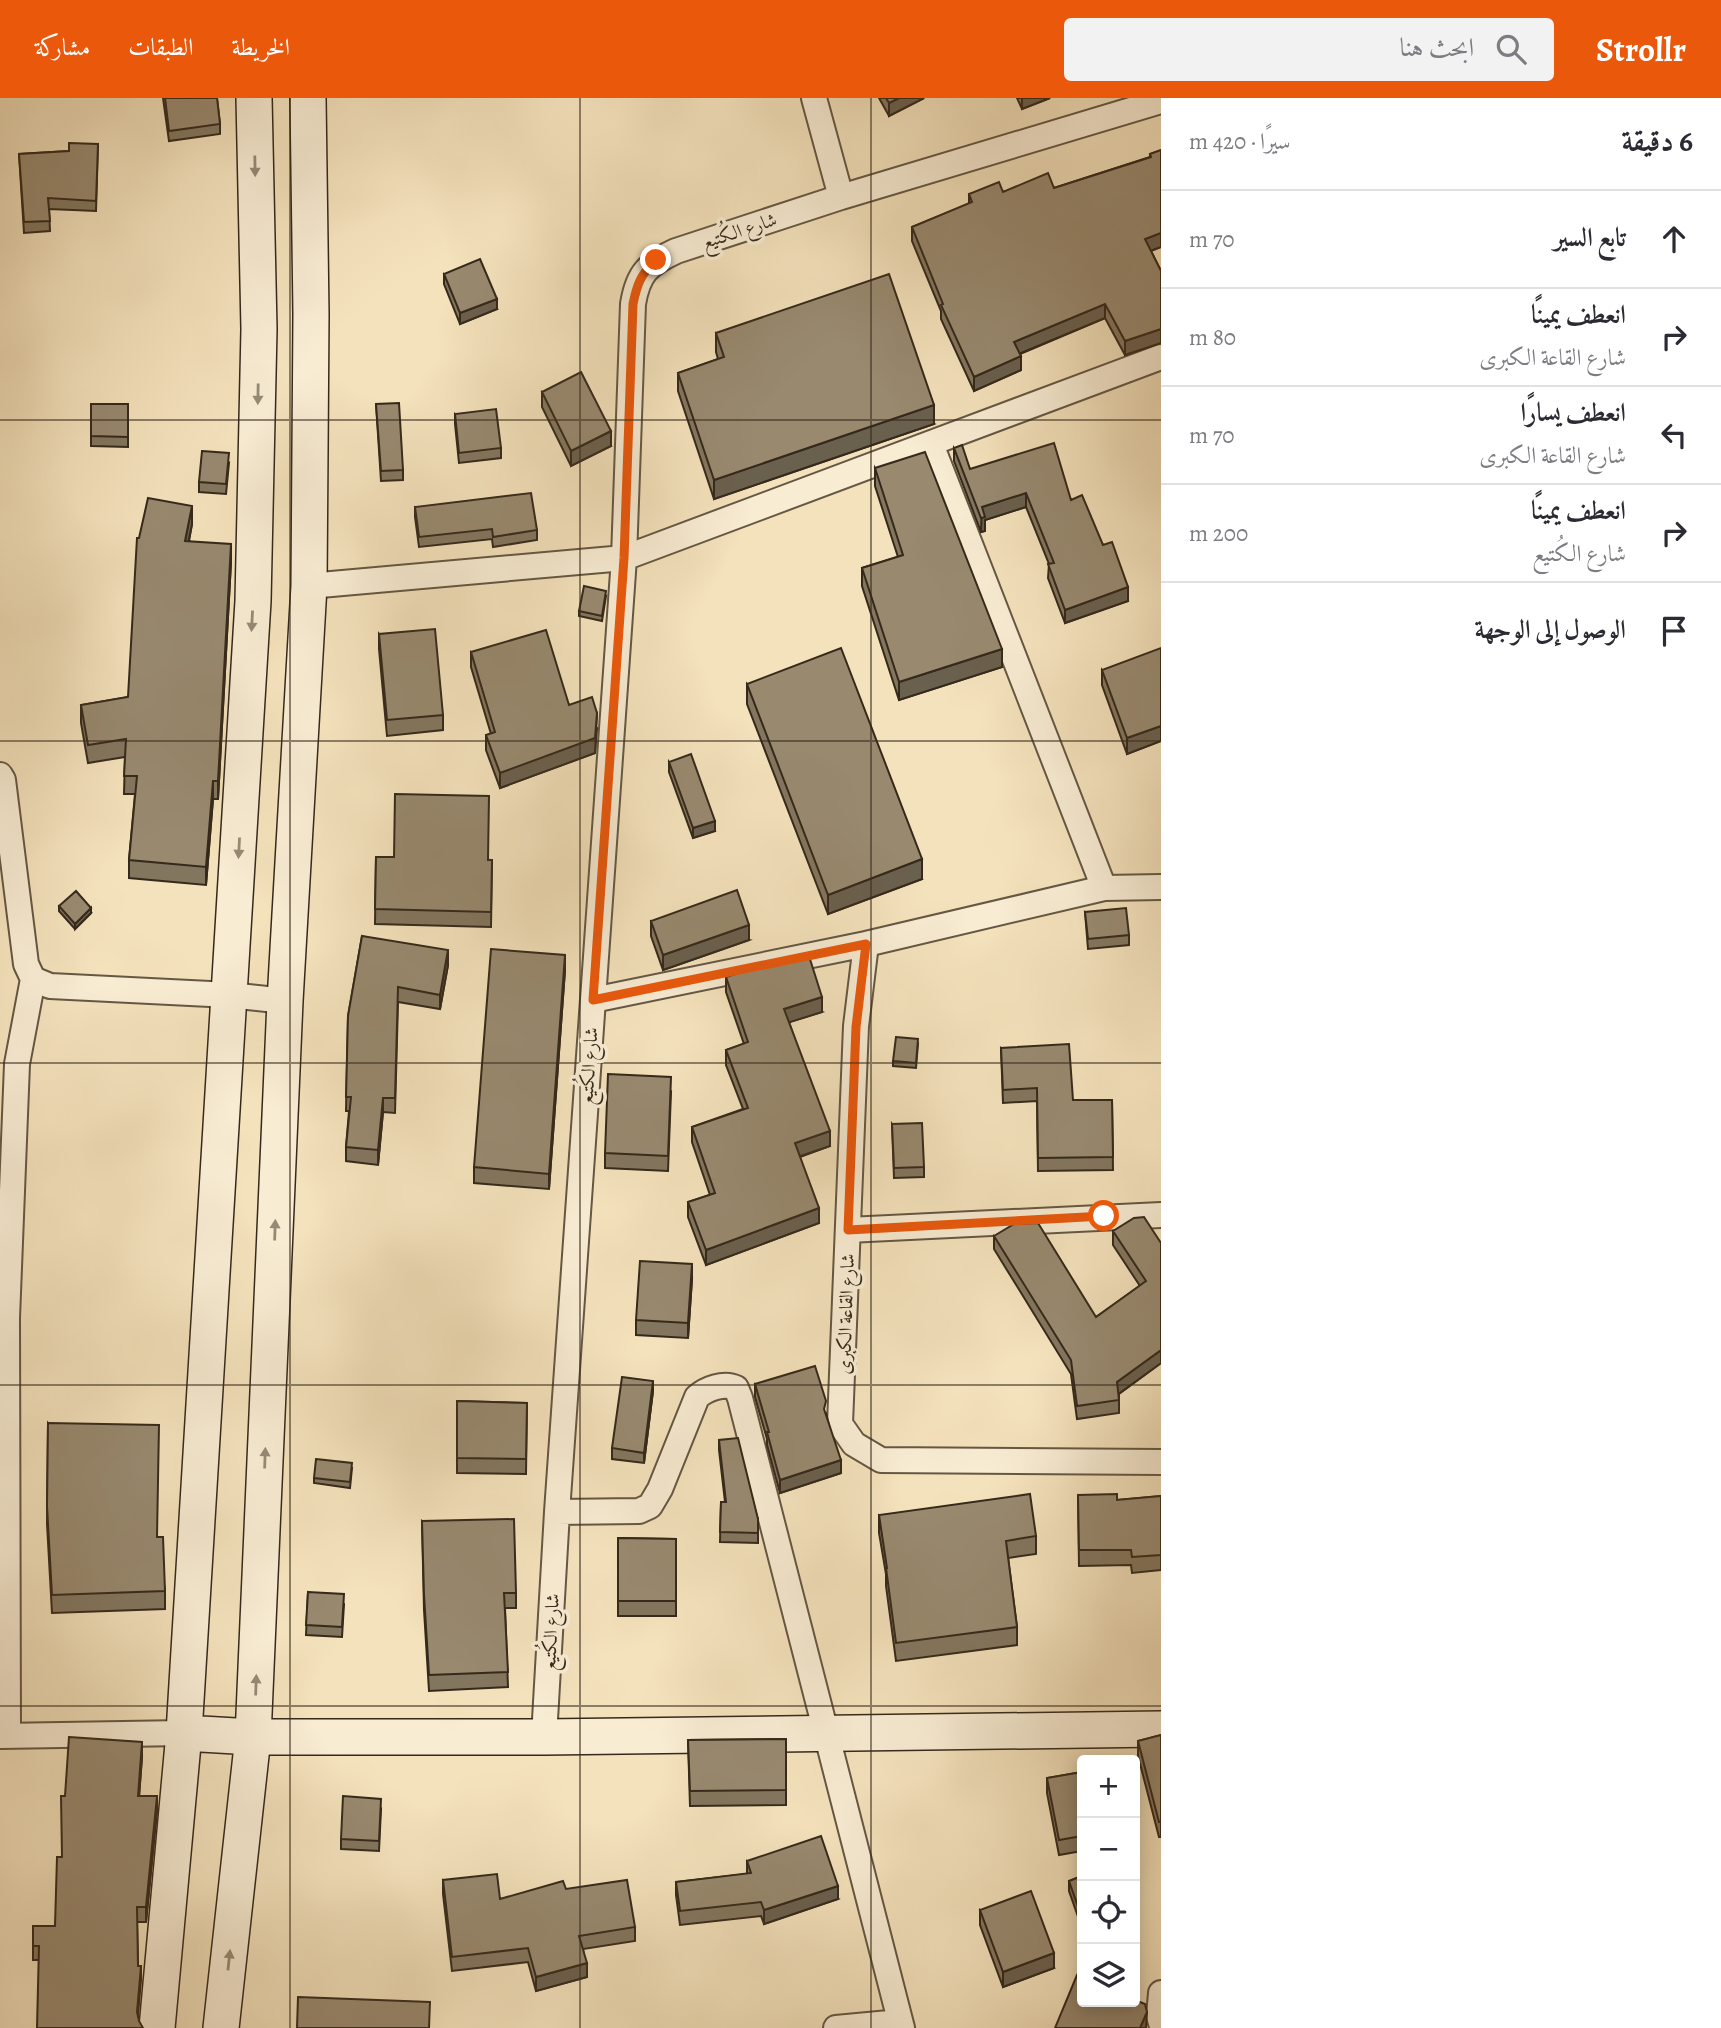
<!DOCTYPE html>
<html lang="ar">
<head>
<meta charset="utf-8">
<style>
	:root { --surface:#fff; --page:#f2f2f3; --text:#2b2b33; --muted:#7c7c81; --line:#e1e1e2; --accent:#ea580c }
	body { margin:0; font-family:Alegreya,Amiri,serif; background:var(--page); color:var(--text); direction:rtl }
	.controls { position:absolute; right:21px; bottom:21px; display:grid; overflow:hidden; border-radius:7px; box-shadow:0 4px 18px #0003 }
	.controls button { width:63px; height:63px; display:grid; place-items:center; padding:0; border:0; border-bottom:2px solid var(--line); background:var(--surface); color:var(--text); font:35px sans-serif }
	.stop { position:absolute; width:21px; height:21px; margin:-16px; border:5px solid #ea580c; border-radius:50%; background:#fff }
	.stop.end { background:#ea580c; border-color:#fff; box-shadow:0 2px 7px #0008 }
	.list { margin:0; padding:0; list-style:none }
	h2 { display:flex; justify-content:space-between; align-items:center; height:91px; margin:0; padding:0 28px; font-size:30px }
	h2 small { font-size:23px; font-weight:400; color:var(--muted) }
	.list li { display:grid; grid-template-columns:46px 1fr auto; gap:21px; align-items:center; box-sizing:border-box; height:98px; padding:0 28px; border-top:2px solid var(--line) }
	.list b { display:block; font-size:26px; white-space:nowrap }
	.list p { margin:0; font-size:23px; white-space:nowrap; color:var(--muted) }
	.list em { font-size:23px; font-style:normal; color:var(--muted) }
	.icon { flex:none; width:38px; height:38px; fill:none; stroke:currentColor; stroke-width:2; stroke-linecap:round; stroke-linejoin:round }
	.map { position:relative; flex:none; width:1161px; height:1930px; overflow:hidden; direction:ltr }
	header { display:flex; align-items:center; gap:42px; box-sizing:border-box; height:98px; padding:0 35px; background:var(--accent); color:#fff }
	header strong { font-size:33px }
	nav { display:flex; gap:38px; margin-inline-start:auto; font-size:24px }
	.search { width:490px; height:63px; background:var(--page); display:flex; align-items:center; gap:18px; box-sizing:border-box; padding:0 24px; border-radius:7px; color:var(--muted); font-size:26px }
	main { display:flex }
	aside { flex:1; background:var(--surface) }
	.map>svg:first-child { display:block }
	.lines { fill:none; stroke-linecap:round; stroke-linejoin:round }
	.street-casing { stroke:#655743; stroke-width:28 }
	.secondary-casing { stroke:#35291b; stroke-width:38 }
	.street { stroke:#f8ecd3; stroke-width:24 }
	.secondary { stroke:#f8ecd3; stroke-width:35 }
	.wall { fill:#83765f; stroke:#35291b; stroke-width:2 }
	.shaded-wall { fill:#6a604e; stroke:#35291b; stroke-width:2 }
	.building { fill:#98896f; stroke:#35291b; stroke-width:2 }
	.oneway { fill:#968a77 }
	.route { stroke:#ea580c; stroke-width:9 }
	.grid { fill:none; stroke:#35291b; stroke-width:2; stroke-opacity:0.55 }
	.labels { text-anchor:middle; stroke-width:7; stroke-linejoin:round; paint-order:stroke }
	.street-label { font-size:19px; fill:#35291b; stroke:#f8ecd3 }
</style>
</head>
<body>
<header>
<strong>Strollr</strong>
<div class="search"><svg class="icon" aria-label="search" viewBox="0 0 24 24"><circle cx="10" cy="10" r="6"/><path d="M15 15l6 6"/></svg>ابحث هنا</div>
<nav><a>الخريطة</a><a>الطبقات</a><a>مشاركة</a></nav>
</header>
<main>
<aside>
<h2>6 دقيقة<small>سيرًا · 420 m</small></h2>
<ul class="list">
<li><svg class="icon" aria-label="ahead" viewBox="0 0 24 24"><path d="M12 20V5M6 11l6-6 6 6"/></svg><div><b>تابع السير</b></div><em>70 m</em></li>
<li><svg class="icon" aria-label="right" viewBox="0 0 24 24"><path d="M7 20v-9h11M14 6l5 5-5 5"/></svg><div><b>انعطف يمينًا</b><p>شارع القاعة الكبرى</p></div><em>80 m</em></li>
<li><svg class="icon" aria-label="left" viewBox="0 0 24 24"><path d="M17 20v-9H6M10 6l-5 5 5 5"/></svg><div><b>انعطف يسارًا</b><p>شارع القاعة الكبرى</p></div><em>70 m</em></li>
<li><svg class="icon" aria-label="right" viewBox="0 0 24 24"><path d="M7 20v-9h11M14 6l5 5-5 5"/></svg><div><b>انعطف يمينًا</b><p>شارع الكُتيع</p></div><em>200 m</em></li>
<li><svg class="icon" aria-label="arrive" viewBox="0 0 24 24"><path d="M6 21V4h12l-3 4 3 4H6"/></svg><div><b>الوصول إلى الوجهة</b></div></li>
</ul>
</aside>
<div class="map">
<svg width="1161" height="1930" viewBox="0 0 1161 1930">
	<rect width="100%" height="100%" fill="#f4e2bc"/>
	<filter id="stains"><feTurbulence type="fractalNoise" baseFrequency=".00286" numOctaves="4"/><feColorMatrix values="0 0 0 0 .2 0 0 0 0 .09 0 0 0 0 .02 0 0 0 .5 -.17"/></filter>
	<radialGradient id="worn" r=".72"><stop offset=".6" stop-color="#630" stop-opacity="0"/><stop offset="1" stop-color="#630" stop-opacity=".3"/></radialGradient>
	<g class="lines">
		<defs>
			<path id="street" d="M 814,0 L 841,99
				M 931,346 L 1104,790
				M 309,488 L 624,460 L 1161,259
				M 0,677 L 3,682 L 26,866 L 33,881 L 50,888 L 230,897 L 285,903
				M 866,846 L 856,928 L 840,1326 L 854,1346 L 881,1362 L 1161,1364
				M 593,902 L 866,846 L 1104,790 L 1161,789
				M 848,1132 L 1161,1117
				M 557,1414 L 639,1413 L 650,1408 L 660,1391 L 697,1299 C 706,1291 724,1284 736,1290 L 740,1300 L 902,1930
				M 0,1638 L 184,1635
				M 8,1638 L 7,1220 L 17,966 L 33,881
				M 544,1639 L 557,1414 L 624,460 L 633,206 C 638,175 648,166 676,153 L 841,99 L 1161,3
				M 1161,1895 L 1159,1918 L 1161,1925
				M 836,1930 L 900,1924"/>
			<path id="secondary" d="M 184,1635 L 253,1639 L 544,1639 L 1161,1631
				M 157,1930 L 184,1635 L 253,503 L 259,231 L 254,0
				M 221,1930 L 253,1639 L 285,903 L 309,488 L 311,216 L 308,0"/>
		</defs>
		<use href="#street" class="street-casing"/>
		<use href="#secondary" class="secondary-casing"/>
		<use href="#street" class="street"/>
		<use href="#secondary" class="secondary"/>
	</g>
	<path class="wall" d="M 163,0 L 217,0 L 220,26 L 220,36 L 169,43 Z
		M 879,0 L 924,0 L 889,18 Z
		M 1017,0 L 1050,0 L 1022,11 Z
		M 98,46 L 96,113 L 49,111 L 50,133 L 24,135 L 19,56 L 69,53 Z
		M 1161,52 L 1161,149 L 1151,153 L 1161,173 L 1161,245 L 1125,257 L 1105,220 L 1020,256 L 1021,272 L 974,293 L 941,221 L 941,213 L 912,143 L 912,129 L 969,106 L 969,96 L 1054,90 L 1150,59 L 1150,56 Z
		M 444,176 L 497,211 L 460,226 L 444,186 Z
		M 716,235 L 934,326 L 714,401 L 678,293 L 678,275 L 718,261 L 716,254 Z
		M 542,294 L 611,348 L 571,368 L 542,309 Z
		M 91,306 L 128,306 L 128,349 L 91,348 Z
		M 376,306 L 403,372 L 403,382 L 381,383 Z
		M 455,316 L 501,350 L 501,360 L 459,365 L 455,326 Z
		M 954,350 L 970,371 L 1071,402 L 1103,447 L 1128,503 L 1065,525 L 1048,480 L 1049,466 L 1026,409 L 985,422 L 985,433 L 981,434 L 954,363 Z
		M 229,365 L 226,396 L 199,394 L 199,384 Z
		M 875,370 L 1002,569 L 899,602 L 862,488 L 862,470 L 898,459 L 875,388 Z
		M 415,409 L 537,432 L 537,442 L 493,449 L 492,441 L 419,449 L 415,419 Z
		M 192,426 L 189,443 L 231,464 L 218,701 L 213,701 L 206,787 L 129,780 L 129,762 L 135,696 L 124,696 L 125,659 L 88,665 L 81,625 L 81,607 L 128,599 Z
		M 606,498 L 602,523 L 579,518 L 579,513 Z
		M 379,536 L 443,617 L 443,632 L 387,638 L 379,551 Z
		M 471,554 L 569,607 L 597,630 L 595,655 L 500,690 L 486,652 L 486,637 L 491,636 L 471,569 Z
		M 1102,572 L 1161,643 L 1127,656 L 1102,587 Z
		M 747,586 L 922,781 L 828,816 L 747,606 Z
		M 669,664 L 715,733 L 693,740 L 669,674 Z
		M 376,759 L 492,762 L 491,829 L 375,826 Z
		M 59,808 L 91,815 L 75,831 L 59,813 Z
		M 1085,814 L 1129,837 L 1129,847 L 1088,851 Z
		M 651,823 L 749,842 L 663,872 L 651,838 Z
		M 362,838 L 448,867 L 440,911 L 398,904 L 395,1015 L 383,1014 L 378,1067 L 346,1063 L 346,1049 L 349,1013 L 346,1013 L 348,918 Z
		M 565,872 L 549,1091 L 474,1085 L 474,1069 Z
		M 726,879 L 822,914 L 789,924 L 830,1048 L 800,1059 L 819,1125 L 706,1167 L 688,1119 L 688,1104 L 710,1097 L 692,1044 L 692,1029 L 743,1011 L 726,967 L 726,952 L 744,946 L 726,894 Z
		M 918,946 L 916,970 L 893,968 L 893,963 Z
		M 1001,950 L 1073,1002 L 1112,1002 L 1113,1072 L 1038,1073 L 1037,1003 L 1003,1005 Z
		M 671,994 L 668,1073 L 605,1070 L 605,1055 Z
		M 892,1026 L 924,1069 L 924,1079 L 894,1080 Z
		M 1113,1133 L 1161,1145 L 1161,1265 L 1119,1296 L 1119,1315 L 1077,1321 L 1071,1276 L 994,1151 L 994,1138 L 1096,1219 L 1140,1188 L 1113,1147 Z
		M 692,1181 L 688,1240 L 636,1237 L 636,1222 Z
		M 755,1286 L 826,1315 L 841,1375 L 780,1395 L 767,1347 L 767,1341 L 755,1299 Z
		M 653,1293 L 644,1365 L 612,1361 L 612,1350 Z
		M 457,1303 L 527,1305 L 526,1376 L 457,1375 Z
		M 48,1325 L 157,1439 L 165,1493 L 165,1511 L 52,1515 L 47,1426 Z
		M 719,1342 L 758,1421 L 758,1445 L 720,1444 L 721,1404 L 725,1404 L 719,1352 Z
		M 352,1370 L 350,1390 L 314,1385 L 314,1380 Z
		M 1078,1397 L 1117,1402 L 1161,1398 L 1161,1472 L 1132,1475 L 1131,1467 L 1079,1468 Z
		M 879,1417 L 1036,1438 L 1036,1456 L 1008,1460 L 1017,1529 L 1017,1547 L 896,1563 L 886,1488 L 886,1476 L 879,1435 Z
		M 422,1423 L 516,1495 L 516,1510 L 505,1510 L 508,1589 L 429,1593 L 424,1512 Z
		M 618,1440 L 676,1441 L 676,1518 L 618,1518 Z
		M 308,1494 L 344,1506 L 342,1539 L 306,1537 Z
		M 1161,1637 L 1161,1739 L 1159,1739 L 1138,1658 L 1138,1643 Z
		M 786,1641 L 786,1707 L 690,1708 L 688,1642 Z
		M 142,1659 L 139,1698 L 157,1712 L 146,1824 L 137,1824 L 138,1868 L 141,1882 L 38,1862 L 33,1862 L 33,1828 L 55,1828 L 62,1759 L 65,1698 Z
		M 1082,1674 L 1082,1753 L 1059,1757 L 1047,1695 L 1047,1680 Z
		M 381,1711 L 379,1753 L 341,1751 L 341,1741 Z
		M 747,1763 L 838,1801 L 764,1826 L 761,1818 L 680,1827 L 676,1797 L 676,1784 L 747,1776 Z
		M 1082,1778 L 1082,1830 L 1069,1793 L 1069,1783 Z
		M 443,1782 L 500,1801 L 566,1791 L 635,1829 L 635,1843 L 583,1851 L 587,1879 L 536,1893 L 528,1864 L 452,1873 L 443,1796 Z
		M 980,1812 L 1054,1870 L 1003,1889 L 980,1827 Z"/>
	<path class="shaded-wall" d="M 899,0 L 924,0 L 889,18 L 889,5 Z
		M 1022,0 L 1050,0 L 1022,11 Z
		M 1161,135 L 1161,149 L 1145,155 L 1145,141 Z
		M 497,201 L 497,211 L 460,226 L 460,215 Z
		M 1105,206 L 1105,220 L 1014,258 L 1014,244 Z
		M 1161,231 L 1161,245 L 1125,257 L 1125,243 Z
		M 1021,258 L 1021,272 L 974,293 L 974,279 Z
		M 934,307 L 934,326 L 714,401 L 714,382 Z
		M 611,333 L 611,348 L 571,368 L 571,353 Z
		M 1026,395 L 1026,409 L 985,422 L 985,433 L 981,434 L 982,409 Z
		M 192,408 L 192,426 L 185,461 L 185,443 Z
		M 231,446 L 231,464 L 218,701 L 218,683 Z
		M 1128,489 L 1128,503 L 1065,525 L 1065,512 Z
		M 1002,551 L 1002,569 L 899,602 L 899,584 Z
		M 597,615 L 595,655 L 500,690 L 500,675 Z
		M 1161,628 L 1161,643 L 1127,656 L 1127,640 Z
		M 213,683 L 213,701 L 206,787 L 206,769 Z
		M 715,723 L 715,733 L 693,740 L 693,730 Z
		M 922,761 L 922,781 L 828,816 L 828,797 Z
		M 91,810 L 91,815 L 75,831 L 75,826 Z
		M 749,827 L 749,842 L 663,872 L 663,857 Z
		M 448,852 L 448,867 L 440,911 L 440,897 Z
		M 565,857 L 565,872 L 549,1091 L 549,1076 Z
		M 822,899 L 822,914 L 784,926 L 784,911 Z
		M 383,1000 L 383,1014 L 378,1067 L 378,1052 Z
		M 830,1033 L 830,1048 L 795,1060 L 795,1045 Z
		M 819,1110 L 819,1125 L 706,1167 L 706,1152 Z
		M 692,1166 L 692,1181 L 688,1240 L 688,1225 Z
		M 1161,1252 L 1161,1265 L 1117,1297 L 1117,1284 Z
		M 653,1283 L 653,1293 L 644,1365 L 644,1355 Z
		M 841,1362 L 841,1375 L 780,1395 L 780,1382 Z
		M 142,1644 L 142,1659 L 138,1713 L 138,1698 Z
		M 157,1698 L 157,1712 L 146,1824 L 146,1809 Z
		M 838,1788 L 838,1801 L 764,1826 L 764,1812 Z
		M 1054,1855 L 1054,1870 L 1003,1889 L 1003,1874 Z
		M 587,1865 L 587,1879 L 536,1893 L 536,1879 Z
		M 141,1868 L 141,1882 L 137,1929 L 137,1914 Z
		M 1147,1914 L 1146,1930 L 1140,1930 Z"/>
	<path class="building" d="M 165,0 L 217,0 L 220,26 L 169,33 Z
		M 886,0 L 899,0 L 889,5 Z
		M 69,45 L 98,46 L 96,103 L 48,100 L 50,123 L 24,124 L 19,56 L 69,53 Z
		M 1161,52 L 1161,135 L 1145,141 L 1161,173 L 1161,231 L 1125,243 L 1105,206 L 1014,244 L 1021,258 L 974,279 L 941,207 L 943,206 L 912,129 L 972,104 L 969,96 L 999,84 L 1003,94 L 1048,75 L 1054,90 L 1151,59 L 1150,56 Z
		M 480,161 L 497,201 L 460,215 L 444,176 Z
		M 889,176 L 934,307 L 714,382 L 678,275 L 724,259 L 716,235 Z
		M 581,274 L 611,333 L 571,353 L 542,294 Z
		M 399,305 L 403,372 L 381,373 L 376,306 Z
		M 91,306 L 128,306 L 128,339 L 91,338 Z
		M 496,311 L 501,350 L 459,355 L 455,316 Z
		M 1054,345 L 1071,402 L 1082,397 L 1103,447 L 1112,444 L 1128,489 L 1065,512 L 1048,466 L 1054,465 L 1026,395 L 982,409 L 985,419 L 981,420 L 954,350 L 962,347 L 970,371 Z
		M 202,353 L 229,355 L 226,386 L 199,384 Z
		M 925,354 L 1002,551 L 899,584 L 862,470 L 903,457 L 875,370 Z
		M 531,395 L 537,432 L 493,439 L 492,431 L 419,439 L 415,409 Z
		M 148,400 L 192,408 L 185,443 L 231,446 L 218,683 L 213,683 L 206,769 L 129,762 L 137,678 L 124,678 L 126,641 L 88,647 L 81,607 L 128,599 L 137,440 L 139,440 Z
		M 584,488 L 606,493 L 602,518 L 579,513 Z
		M 435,531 L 443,617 L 387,622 L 379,536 Z
		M 546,532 L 569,607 L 592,599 L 597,615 L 595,640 L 500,675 L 486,637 L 495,634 L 471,554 Z
		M 841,550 L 922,761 L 828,797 L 747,586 Z
		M 1161,550 L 1161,628 L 1127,640 L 1102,572 Z
		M 691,656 L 715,723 L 693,730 L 669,664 Z
		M 395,696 L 489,698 L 488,762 L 492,762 L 491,814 L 375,811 L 376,759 L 394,759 Z
		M 737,792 L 749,827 L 663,857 L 651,823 Z
		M 76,793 L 91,810 L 75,826 L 59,808 Z
		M 1126,810 L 1129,837 L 1088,841 L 1085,814 Z
		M 362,838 L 448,852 L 440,897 L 398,889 L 395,1000 L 383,1000 L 378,1052 L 346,1049 L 351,999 L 346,999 L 348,918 Z
		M 491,851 L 565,857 L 549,1076 L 474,1069 Z
		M 809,858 L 822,899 L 784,911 L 830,1033 L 795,1045 L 819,1110 L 706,1152 L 688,1104 L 715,1095 L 692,1029 L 748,1010 L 726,952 L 748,944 L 726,879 L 763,867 Z
		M 896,939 L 918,941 L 916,965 L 893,963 Z
		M 1069,946 L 1073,1002 L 1112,1002 L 1113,1059 L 1038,1060 L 1037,990 L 1003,992 L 1001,950 Z
		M 608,976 L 671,979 L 668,1058 L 605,1055 Z
		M 922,1025 L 924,1069 L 894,1070 L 892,1026 Z
		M 1144,1119 L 1161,1145 L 1161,1252 L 1117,1284 L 1119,1302 L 1077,1308 L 1071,1262 L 994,1138 L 1014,1126 L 1038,1125 L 1096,1219 L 1146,1183 L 1113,1133 L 1134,1120 Z
		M 640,1163 L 692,1166 L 688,1225 L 636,1222 Z
		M 815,1268 L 826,1303 L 824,1311 L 841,1362 L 780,1382 L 767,1334 L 769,1334 L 755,1286 Z
		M 622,1279 L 653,1283 L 644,1355 L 612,1350 Z
		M 457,1303 L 527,1305 L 526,1361 L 457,1360 Z
		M 48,1325 L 159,1327 L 157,1439 L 163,1439 L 165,1493 L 52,1497 L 47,1408 Z
		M 738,1340 L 758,1421 L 758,1435 L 720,1434 L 721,1404 L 726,1404 L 719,1342 Z
		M 316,1361 L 352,1365 L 350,1384 L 314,1380 Z
		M 1030,1396 L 1036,1438 L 1006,1443 L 1017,1529 L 896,1545 L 886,1470 L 887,1470 L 879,1417 Z
		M 1117,1396 L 1117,1402 L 1161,1398 L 1161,1457 L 1132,1459 L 1131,1452 L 1079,1452 L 1078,1397 Z
		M 514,1421 L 516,1495 L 504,1495 L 508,1574 L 429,1577 L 424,1497 L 422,1423 Z
		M 618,1440 L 676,1441 L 676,1503 L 618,1503 Z
		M 308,1494 L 344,1496 L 342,1529 L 306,1527 Z
		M 1161,1637 L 1161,1724 L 1159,1724 L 1138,1643 Z
		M 69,1639 L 142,1644 L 138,1698 L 157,1698 L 146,1809 L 137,1809 L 138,1868 L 141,1868 L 137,1914 L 139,1923 L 143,1930 L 37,1930 L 39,1848 L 33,1848 L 33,1828 L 55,1828 L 57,1759 L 62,1759 L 61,1698 L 65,1698 Z
		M 786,1641 L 786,1692 L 690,1693 L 688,1642 Z
		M 1082,1674 L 1082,1738 L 1059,1742 L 1047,1680 Z
		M 343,1698 L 381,1701 L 379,1743 L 341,1741 Z
		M 821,1738 L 838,1788 L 764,1812 L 761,1804 L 680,1813 L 676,1784 L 751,1775 L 747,1763 Z
		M 497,1776 L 500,1801 L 563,1783 L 566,1791 L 627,1782 L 635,1829 L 579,1838 L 587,1865 L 536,1879 L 528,1850 L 452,1859 L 443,1782 Z
		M 1082,1778 L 1082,1820 L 1069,1783 Z
		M 1031,1793 L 1054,1855 L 1003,1874 L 980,1812 Z
		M 1077,1877 L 1082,1880 L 1082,1904 L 1135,1904 L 1135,1902 L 1145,1906 L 1147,1914 L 1140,1930 L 1055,1930 Z
		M 298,1899 L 430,1904 L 429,1930 L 297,1930 Z"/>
	<defs><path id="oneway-solid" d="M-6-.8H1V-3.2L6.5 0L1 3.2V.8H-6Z" transform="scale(1.75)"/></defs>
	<g class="oneway">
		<use href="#oneway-solid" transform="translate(255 68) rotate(89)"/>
		<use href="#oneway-solid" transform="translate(258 296) rotate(91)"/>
		<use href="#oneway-solid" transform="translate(252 523) rotate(93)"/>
		<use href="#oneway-solid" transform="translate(239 750) rotate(93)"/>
		<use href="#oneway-solid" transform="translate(275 1132) rotate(-88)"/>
		<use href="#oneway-solid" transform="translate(265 1360) rotate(-88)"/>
		<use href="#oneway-solid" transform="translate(256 1587) rotate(-88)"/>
		<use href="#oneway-solid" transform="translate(229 1862) rotate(-84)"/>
	</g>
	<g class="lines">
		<path class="route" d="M 656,162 C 641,176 637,186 633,206 L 624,460 L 593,902 L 866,846 L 856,929 L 848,1132 L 1104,1118"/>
	</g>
	<path class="grid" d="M 290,0 L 290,1930M 580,0 L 580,1930M 871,0 L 871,1930M 0,322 L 1161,322M 0,643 L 1161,643M 0,965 L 1161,965M 0,1287 L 1161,1287M 0,1608 L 1161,1608"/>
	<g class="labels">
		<g class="street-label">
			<text transform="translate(739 132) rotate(-18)" y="7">شارع الكُتيع</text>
			<text transform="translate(588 968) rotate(-86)" y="7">شارع الكُتيع</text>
			<text transform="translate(845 1216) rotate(-88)" y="7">شارع القاعة الكبرى</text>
			<text transform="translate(550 1534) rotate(-87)" y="7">شارع الكُتيع</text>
		</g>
	</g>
	<rect width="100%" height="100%" filter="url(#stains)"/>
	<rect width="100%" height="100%" fill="url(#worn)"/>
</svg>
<div class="controls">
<button>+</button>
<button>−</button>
<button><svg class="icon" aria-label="locate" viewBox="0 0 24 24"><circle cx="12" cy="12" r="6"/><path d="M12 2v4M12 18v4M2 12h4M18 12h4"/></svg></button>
<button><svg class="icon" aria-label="layers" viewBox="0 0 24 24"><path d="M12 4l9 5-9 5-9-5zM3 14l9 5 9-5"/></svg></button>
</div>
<div class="stop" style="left:1104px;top:1118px"></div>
<div class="stop end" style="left:656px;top:162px"></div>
</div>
</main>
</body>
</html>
